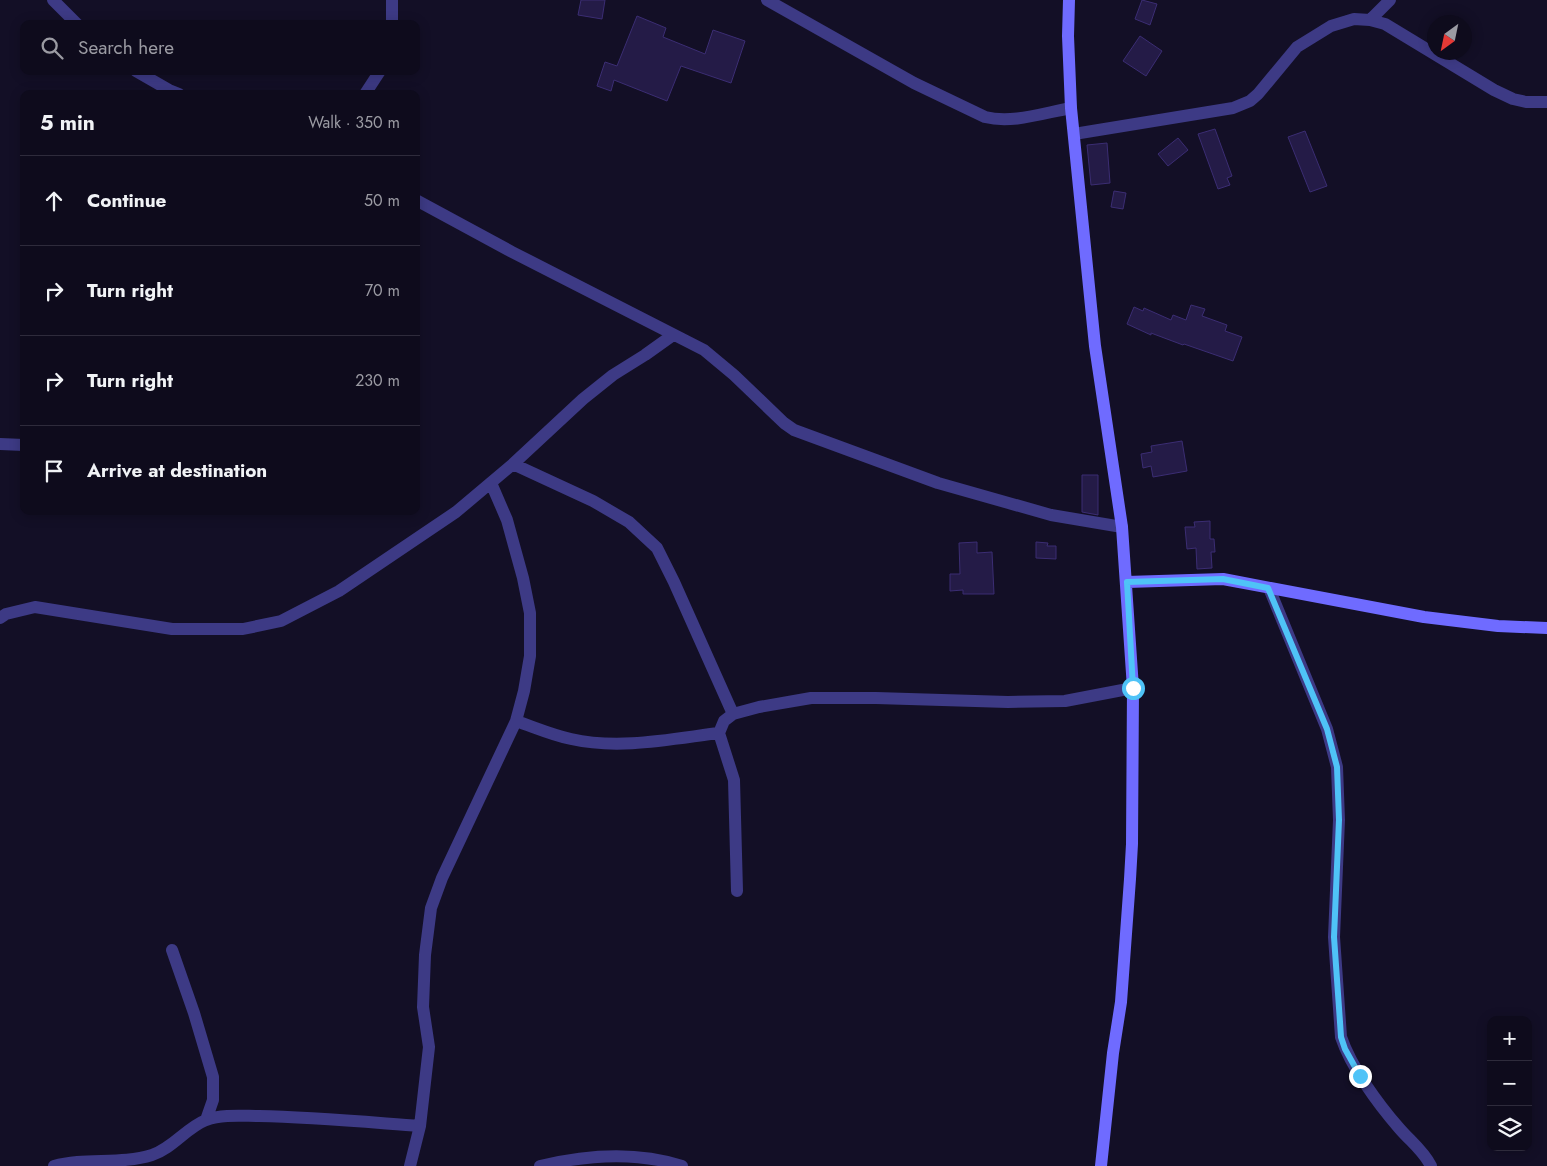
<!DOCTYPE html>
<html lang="en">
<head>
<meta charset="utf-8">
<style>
	:root { --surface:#0e0b1c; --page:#1c1929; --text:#f1f3f6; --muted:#9b9ba3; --line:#2e2b3b }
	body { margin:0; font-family:Jost,sans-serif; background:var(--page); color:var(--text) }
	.controls { position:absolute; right:15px; bottom:15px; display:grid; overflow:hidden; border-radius:10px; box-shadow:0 2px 12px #0003 }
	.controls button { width:45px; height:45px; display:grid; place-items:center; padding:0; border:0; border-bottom:1px solid var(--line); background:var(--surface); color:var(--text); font:25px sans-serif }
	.compass { position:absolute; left:1427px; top:15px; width:45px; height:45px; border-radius:50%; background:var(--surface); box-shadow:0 2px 12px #0003; rotate:213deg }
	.stop { position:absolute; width:15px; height:15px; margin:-11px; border:4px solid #4fc3f7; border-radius:50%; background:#fff }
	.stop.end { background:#4fc3f7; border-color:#fff; box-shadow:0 1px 5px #0008 }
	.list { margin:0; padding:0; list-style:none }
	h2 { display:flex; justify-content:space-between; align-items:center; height:65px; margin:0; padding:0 20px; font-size:21px }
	h2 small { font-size:16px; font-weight:400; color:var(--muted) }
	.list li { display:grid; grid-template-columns:32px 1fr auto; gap:15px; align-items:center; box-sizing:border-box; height:90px; padding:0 20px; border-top:1px solid var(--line) }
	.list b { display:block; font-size:19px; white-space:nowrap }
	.list em { font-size:16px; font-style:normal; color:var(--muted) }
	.icon { flex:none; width:28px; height:28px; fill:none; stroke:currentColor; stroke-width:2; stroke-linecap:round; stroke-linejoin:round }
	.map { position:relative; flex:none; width:1547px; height:1166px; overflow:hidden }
	.search { position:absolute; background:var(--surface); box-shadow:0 2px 12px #0003; left:20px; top:20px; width:400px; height:55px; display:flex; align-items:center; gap:12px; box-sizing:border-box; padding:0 18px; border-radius:10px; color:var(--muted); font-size:19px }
	.panel { position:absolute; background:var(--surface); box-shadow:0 2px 12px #0003; left:20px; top:90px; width:400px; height:425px; border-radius:10px }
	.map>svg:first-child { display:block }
	.building { fill:#241b47; stroke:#3b2d73 }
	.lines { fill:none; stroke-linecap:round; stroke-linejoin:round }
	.street { stroke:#3d3a85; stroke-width:12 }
	.secondary { stroke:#6f6bff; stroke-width:12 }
	.route { stroke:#4fc3f7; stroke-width:6 }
</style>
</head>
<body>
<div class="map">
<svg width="1547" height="1166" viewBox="0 0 1547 1166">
	<rect width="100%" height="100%" fill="#130f26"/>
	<path class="building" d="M 581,0 L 605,0 L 602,19 L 578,15 Z
		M 1142,0 L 1157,4 L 1150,25 L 1135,19 Z
		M 637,16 L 666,28 L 663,37 L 705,54 L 713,30 L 745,41 L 731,83 L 681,66 L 667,101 L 614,80 L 611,91 L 597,86 L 605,62 L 617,66 Z
		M 1140,36 L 1162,51 L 1146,76 L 1123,61 Z
		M 1215,129 L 1232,176 L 1227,178 L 1230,185 L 1218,189 L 1198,134 Z
		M 1305,131 L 1327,186 L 1310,192 L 1288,137 Z
		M 1178,138 L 1188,150 L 1168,166 L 1158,154 Z
		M 1107,143 L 1110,183 L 1091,185 L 1087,145 Z
		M 1114,191 L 1126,193 L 1123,209 L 1111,207 Z
		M 1191,305 L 1205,309 L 1202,316 L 1227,325 L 1225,331 L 1242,337 L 1233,361 L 1184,344 L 1183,345 L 1151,333 L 1151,335 L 1127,324 L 1134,307 L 1143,311 L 1144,308 L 1171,320 L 1173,315 L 1186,320 Z
		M 1182,441 L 1187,471 L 1153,477 L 1151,466 L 1143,468 L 1141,454 L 1152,452 L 1151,446 Z
		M 1082,475 L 1098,475 L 1098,515 L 1082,512 Z
		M 1210,521 L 1210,539 L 1214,539 L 1215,552 L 1211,552 L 1212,568 L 1197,569 L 1196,548 L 1187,549 L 1185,527 L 1195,527 L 1194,522 Z
		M 977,542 L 977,553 L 992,552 L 994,594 L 963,594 L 963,590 L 950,591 L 950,574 L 960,574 L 959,543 Z
		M 1036,542 L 1048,543 L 1047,546 L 1056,546 L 1056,559 L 1036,558 Z"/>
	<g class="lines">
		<path class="street" d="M 53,0 L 77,24
			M 767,0 L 914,83 L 985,117 C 1012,124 1043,113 1071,108
			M 1370,20 L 1390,0
			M 392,24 L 392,0
			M 136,71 L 169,90 L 179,94
			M 365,94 L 380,71
			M 1074,134 L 1233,108 L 1250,101 L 1258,94 L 1297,47 L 1331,26 L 1354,19 L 1370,20 L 1385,24 L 1494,90 L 1513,99 L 1526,102 L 1547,102
			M 416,200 L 512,252 L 704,350 L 734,375 L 784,423 L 794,430 L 938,483 L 1051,515 L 1122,527
			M 0,444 L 24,445
			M 513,464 L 593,501 L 629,522 L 657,548 L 674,582 L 733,714
			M 1269,588 L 1327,729 L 1337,767 L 1339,820 L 1334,937 L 1341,1037 C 1351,1067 1378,1104 1399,1128 C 1410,1141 1423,1150 1431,1166
			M 0,618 L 6,614 L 35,607 L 172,629 L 243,629 L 281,621 L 339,591 L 456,512 L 513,464 L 583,399 L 613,375 L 645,355 L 673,335
			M 516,721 C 534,727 552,735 571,739 C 619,750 671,739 719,733
			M 737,891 L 734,780 L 719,733 L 724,721 L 733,714 L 759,707 L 811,698 L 876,698 L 1008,702 L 1065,701 L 1133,688
			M 172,950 L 194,1013 L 213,1077 L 213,1100 L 206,1120
			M 54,1166 C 85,1157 120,1165 152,1155 C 173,1148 186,1128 206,1120 C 223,1114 242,1116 259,1116 C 313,1117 366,1122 420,1126
			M 410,1166 L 420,1126 L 429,1047 L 423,1007 L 425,955 L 431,908 L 442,878 L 516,721 L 524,691 L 530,656 L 530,613 L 523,578 L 507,520 L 491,483
			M 540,1166 C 586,1155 636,1151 682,1166"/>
		<path class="secondary" d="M 1069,0 L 1068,36 L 1071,108 L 1095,346 L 1122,527 L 1133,688 L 1132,844 L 1130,879 L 1121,1002 L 1113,1053 L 1101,1166
			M 1127,582 L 1223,579 L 1424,617 L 1498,626 L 1547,628"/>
	</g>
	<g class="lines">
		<path class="route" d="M 1133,688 L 1127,582 L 1223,579 L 1268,588 L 1327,729 L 1337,767 L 1339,820 L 1334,937 L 1340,1022 L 1341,1037 L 1345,1049 L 1360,1076"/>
	</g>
</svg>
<div class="controls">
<button>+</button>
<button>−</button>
<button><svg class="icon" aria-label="layers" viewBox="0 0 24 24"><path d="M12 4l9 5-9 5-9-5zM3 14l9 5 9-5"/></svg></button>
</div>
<svg class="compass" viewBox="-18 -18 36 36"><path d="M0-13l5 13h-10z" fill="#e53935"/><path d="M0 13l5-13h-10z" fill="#9b9ba3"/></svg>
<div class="stop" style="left:1133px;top:688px"></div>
<div class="stop end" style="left:1360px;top:1076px"></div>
<div class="search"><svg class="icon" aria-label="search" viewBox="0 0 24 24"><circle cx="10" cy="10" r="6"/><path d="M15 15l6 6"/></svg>Search here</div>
<section class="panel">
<h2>5 min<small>Walk · 350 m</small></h2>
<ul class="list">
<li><svg class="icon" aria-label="ahead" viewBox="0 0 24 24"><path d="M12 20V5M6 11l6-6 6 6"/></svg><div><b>Continue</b></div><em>50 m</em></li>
<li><svg class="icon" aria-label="right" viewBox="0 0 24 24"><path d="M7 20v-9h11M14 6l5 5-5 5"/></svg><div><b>Turn right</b></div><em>70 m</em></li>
<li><svg class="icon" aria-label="right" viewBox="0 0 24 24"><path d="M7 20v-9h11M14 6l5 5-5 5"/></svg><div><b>Turn right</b></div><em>230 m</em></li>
<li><svg class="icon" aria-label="arrive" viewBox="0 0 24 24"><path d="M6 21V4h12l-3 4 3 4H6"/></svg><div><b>Arrive at destination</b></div></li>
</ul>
</section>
</div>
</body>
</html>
